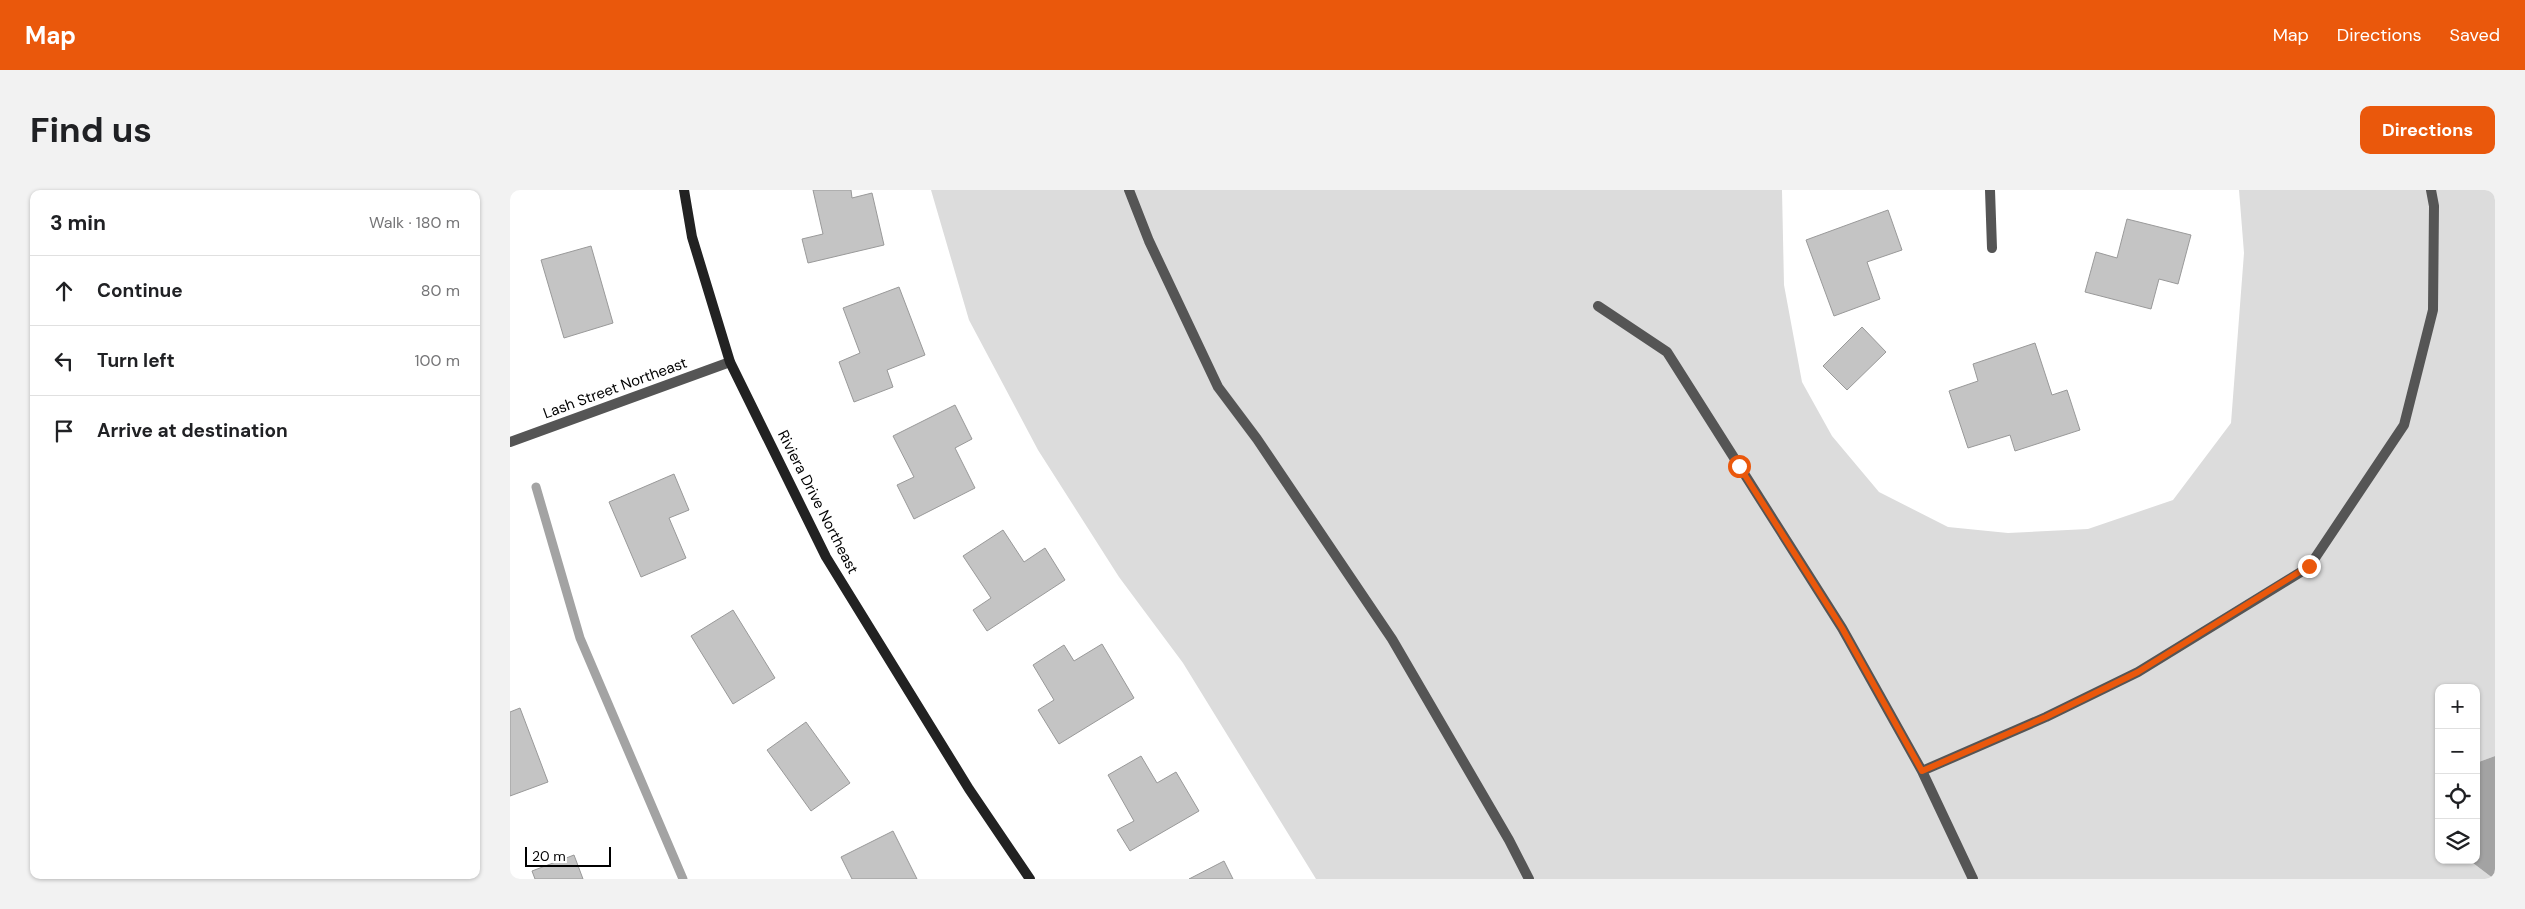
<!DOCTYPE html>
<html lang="en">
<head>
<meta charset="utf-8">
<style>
	:root { --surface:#fff; --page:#f2f2f2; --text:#202124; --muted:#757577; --line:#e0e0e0; --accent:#ea580c }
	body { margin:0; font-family:"DM Sans",sans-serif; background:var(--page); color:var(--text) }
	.controls { position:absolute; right:15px; bottom:15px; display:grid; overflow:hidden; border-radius:10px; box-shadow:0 1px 4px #0004 }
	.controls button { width:45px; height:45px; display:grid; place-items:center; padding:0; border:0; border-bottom:1px solid var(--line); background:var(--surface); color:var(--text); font:25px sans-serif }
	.scale { position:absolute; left:15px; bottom:12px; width:86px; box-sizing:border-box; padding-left:5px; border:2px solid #000; border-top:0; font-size:14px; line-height:18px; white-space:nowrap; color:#000; -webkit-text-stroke:4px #fff; paint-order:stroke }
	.stop { position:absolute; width:15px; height:15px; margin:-11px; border:4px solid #ea580c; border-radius:50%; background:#fff }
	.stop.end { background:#ea580c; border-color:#fff; box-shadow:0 1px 5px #0008 }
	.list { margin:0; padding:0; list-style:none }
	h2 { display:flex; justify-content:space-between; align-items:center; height:65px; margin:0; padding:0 20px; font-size:21px }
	h2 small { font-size:16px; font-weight:400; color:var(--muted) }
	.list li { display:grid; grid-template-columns:32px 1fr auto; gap:15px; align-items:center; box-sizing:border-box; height:70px; padding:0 20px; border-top:1px solid var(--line) }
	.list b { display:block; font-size:19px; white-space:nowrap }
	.list em { font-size:16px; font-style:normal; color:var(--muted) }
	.icon { flex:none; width:28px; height:28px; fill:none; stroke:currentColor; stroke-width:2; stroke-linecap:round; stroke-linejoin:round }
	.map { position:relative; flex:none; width:1985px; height:689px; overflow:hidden; border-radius:10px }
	header { display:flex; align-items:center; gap:30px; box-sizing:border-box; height:70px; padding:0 25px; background:var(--accent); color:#fff }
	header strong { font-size:24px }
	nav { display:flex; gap:28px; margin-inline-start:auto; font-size:18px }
	.intro { display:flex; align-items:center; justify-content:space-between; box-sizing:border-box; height:120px; padding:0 30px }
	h1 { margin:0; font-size:35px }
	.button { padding:12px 22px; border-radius:10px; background:var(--accent); color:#fff; font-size:18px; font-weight:700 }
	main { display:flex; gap:30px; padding:0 30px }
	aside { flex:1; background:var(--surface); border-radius:10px; box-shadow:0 1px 4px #0004 }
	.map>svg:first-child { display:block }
	.green { fill:#dcdcdc }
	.water { fill:#a3a3a3 }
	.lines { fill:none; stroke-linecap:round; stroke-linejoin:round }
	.stream { stroke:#a3a3a3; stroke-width:9 }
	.building { fill:#c4c4c4; stroke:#999 }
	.street { stroke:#555; stroke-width:10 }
	.secondary { stroke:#222; stroke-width:10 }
	.route { stroke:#ea580c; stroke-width:6 }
	.labels { text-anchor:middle; stroke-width:5; stroke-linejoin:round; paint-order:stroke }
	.street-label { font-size:15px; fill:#000; stroke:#fff }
</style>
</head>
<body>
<header>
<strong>Map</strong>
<nav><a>Map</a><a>Directions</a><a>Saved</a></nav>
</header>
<div class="intro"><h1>Find us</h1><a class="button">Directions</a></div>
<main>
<aside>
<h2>3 min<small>Walk · 180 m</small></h2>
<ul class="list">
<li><svg class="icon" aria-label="ahead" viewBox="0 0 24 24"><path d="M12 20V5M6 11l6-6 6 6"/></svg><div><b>Continue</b></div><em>80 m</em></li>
<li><svg class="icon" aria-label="left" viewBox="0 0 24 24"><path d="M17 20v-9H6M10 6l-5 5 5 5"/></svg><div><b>Turn left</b></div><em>100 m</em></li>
<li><svg class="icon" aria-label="arrive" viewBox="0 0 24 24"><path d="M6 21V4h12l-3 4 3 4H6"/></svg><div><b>Arrive at destination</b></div></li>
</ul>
</aside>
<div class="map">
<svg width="1985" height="689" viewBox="0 0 1985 689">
	<rect width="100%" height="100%" fill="#fff"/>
	<path class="green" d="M 421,0 L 1272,0 L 1274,95 L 1292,192 L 1322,246 L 1369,302 L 1438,337 L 1498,343 L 1578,339 L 1663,310 L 1721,233 L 1734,63 L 1729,0 L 1985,0 L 1985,566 L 1966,573 L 1966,498 L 1929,498 L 1929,670 L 1959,670 L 1984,689 L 806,689 L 673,473 L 609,387 L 528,260 L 459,130 Z"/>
	<path class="water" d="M 1985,566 L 1985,689 L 1984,689 L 1959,670 L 1966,670 L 1966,573 Z"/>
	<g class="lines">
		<path class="stream" d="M 26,297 L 70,448 L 173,689"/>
	</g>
	<path class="building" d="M 303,0 L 341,0 L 342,8 L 362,3 L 374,55 L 298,73 L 292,49 L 313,44 Z
		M 1378,20 L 1392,60 L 1357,72 L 1370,109 L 1324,126 L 1296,50 Z
		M 1617,29 L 1681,45 L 1668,94 L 1649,89 L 1641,119 L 1575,102 L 1586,62 L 1607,68 Z
		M 81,56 L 103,133 L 54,148 L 31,70 Z
		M 389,97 L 415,165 L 377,180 L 383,197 L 344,212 L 329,172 L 350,163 L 333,118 Z
		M 1352,137 L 1376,162 L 1337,200 L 1313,176 Z
		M 1525,153 L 1542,205 L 1557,200 L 1570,240 L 1505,261 L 1500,245 L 1458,258 L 1439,201 L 1468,191 L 1463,174 Z
		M 445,215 L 462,249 L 445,258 L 465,298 L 404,329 L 387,295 L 404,287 L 383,246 Z
		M 164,284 L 179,320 L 159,328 L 176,368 L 131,387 L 99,312 Z
		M 493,340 L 514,372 L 535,358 L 555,390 L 477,441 L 463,420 L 481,408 L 453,366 Z
		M 223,420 L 265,488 L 223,514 L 181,446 Z
		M 592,454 L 624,508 L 549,554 L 528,520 L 544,510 L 523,475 L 554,455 L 564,471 Z
		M 10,518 L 38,592 L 0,606 L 0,522 Z
		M 296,532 L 340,593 L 301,621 L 257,560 Z
		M 631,566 L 647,593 L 666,582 L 689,621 L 620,661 L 607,640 L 624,631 L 598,585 Z
		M 383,641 L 407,689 L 342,689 L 331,667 Z
		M 64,665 L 73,689 L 25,689 L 22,681 Z
		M 714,671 L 723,689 L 679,689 Z"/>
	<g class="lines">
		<path class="street" d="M 619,0 L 639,51 L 708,197 L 747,249 L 882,449 L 999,650 L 1019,689
			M 1480,0 L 1482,58
			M 1088,116 L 1157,162 L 1332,438 L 1412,581 L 1463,689
			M 0,252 L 220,172
			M 1412,581 L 1536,527 L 1628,482 L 1799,377 L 1894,235 L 1923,120 L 1924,16 L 1921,0"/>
		<path class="secondary" d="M 174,0 L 182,47 L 220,172 L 316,367 L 459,599 L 520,689"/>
	</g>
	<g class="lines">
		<path class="route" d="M 1229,276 L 1332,438 L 1412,581 L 1536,527 L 1628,482 L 1799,376"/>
	</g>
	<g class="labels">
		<g class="street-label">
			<text transform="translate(105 198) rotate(-20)" y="5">Lash Street Northeast</text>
			<text transform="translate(308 312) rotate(63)" y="5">Riviera Drive Northeast</text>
		</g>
	</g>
</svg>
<div class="controls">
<button>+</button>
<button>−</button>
<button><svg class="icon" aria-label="locate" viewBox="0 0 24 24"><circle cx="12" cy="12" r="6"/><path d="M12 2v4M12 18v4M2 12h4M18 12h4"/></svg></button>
<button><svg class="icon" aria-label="layers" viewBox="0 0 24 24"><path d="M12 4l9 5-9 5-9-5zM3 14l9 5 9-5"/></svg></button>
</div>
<div class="scale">20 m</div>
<div class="stop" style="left:1229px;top:276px"></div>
<div class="stop end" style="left:1799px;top:376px"></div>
</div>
</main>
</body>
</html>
